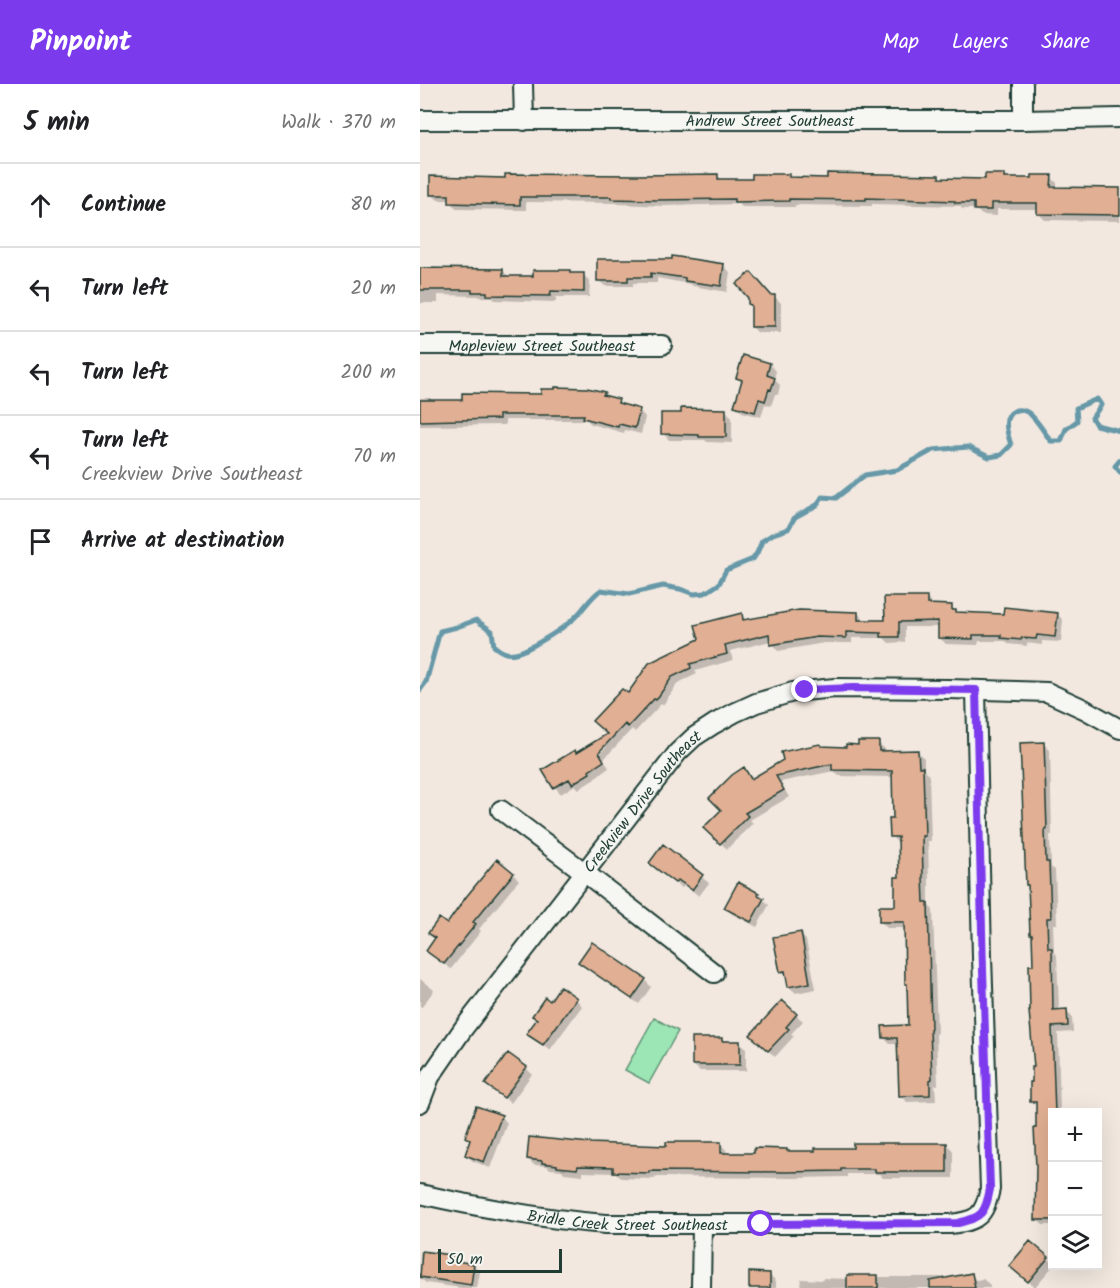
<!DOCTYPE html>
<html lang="en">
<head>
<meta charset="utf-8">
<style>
	:root { --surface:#fff; --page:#f2f2f2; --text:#202124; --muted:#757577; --line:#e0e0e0; --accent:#7c3aed }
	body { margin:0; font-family:Kalam,sans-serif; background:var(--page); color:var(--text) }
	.controls { position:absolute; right:18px; bottom:18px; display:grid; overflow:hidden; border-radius:0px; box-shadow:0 6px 24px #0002 }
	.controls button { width:54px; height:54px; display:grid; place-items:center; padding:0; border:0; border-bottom:2px solid var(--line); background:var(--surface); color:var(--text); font:30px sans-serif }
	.scale { position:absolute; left:18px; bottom:15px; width:124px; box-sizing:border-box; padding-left:6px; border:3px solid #1f3d34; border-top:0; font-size:16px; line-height:21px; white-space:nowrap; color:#1f3d34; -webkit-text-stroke:4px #f6f6f2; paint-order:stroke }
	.stop { position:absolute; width:18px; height:18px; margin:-14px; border:4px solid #7c3aed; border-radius:50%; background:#fff }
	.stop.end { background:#7c3aed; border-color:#fff; box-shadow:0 2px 6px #0008 }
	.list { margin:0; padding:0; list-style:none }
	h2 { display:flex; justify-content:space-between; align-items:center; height:78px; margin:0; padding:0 24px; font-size:26px }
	h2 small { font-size:20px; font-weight:400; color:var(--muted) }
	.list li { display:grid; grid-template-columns:39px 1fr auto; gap:18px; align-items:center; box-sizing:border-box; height:84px; padding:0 24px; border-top:2px solid var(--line) }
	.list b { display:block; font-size:22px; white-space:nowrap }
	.list p { margin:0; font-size:20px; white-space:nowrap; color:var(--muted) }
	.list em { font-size:20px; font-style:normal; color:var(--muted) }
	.icon { flex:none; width:33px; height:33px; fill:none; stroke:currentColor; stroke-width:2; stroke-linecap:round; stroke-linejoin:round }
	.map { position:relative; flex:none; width:700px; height:1204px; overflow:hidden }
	header { display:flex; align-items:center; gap:36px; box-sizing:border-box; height:84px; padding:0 30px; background:var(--accent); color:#fff }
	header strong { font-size:28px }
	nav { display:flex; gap:33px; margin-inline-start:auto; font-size:21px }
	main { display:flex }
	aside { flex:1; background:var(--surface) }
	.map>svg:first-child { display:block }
	.green { fill:#9ce5b4; stroke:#5e9174; stroke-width:1.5 }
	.shadow { fill:#0003; fill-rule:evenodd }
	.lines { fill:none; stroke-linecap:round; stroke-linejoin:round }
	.stream { stroke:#6698a8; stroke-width:5 }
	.building { fill:#e1af93; stroke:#1f3d34; stroke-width:1.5 }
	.minor-casing { stroke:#1f3d34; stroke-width:22 }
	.minor { stroke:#f6f6f2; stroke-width:18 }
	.route { stroke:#7c3aed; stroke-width:8 }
	.labels { text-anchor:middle; stroke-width:5; stroke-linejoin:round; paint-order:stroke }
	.street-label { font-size:16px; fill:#1f3d34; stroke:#f6f6f2 }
</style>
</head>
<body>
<header>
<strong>Pinpoint</strong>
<nav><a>Map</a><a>Layers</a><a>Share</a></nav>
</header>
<main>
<aside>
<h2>5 min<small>Walk · 370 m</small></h2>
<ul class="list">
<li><svg class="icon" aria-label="ahead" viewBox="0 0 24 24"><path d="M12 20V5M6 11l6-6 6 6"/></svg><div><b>Continue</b></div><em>80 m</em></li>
<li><svg class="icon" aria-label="left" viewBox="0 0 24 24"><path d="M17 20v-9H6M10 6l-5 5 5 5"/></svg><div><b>Turn left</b></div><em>20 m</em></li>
<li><svg class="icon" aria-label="left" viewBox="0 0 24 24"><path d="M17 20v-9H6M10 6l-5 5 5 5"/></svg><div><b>Turn left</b></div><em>200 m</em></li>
<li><svg class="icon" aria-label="left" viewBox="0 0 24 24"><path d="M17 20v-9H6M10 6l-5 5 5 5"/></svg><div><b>Turn left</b><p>Creekview Drive Southeast</p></div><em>70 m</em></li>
<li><svg class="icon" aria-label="arrive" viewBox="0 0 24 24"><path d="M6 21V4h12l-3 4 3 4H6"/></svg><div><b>Arrive at destination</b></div></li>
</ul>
</aside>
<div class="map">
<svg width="700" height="1204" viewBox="0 0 700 1204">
	<rect width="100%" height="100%" fill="#f2e8df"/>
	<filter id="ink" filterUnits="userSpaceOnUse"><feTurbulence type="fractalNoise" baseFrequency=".0167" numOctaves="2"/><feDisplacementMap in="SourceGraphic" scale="12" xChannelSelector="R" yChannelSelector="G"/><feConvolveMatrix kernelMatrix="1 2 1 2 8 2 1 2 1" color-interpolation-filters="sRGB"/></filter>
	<g filter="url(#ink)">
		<path class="green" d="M 234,934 L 258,947 L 229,999 L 205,986 Z"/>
		<path class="shadow" d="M 297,91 L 303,97 L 334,96 L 368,91 L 371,95 L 518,92 L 522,96 L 567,96 L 583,91 L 588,96 L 631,93 L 637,99 L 637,105 L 700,105 L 700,137 L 625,136 L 619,130 L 619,125 L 577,125 L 577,132 L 562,131 L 555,125 L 542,125 L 540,122 L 452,120 L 452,122 L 375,121 L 375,123 L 322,123 L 319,120 L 244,122 L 199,120 L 197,119 L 106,118 L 106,126 L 37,125 L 30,118 L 30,116 L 18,116 L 11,110 L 87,95 Z
			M 178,177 L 304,182 L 310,188 L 307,208 L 273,202 L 270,200 L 237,194 L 237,199 L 213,199 L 213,202 L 185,202 L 178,196 Z
			M 0,186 L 82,186 L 90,194 L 115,194 L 150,188 L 153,190 L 163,191 L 170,197 L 169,213 L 136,213 L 136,218 L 75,216 L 72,213 L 60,213 L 58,212 L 18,211 L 18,219 L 0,219 Z
			M 351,213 L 355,213 L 361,219 L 361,249 L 338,249 L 332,243 L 332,223 L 329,220 Z
			M 350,280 L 356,287 L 354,295 L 360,301 L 358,311 L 355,310 L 351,322 L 345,320 L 341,333 L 322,328 L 316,322 L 323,299 L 318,293 Z
			M 166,305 L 184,310 L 188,314 L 198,317 L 204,322 L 219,326 L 225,333 L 221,350 L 205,346 L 204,349 L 171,340 L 167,336 L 85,336 L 85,341 L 0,342 L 0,314 L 10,314 L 13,317 L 43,318 L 122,311 Z
			M 305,326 L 312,333 L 312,359 L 287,358 L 285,356 L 249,356 L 243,349 Z
			M 506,514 L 512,520 L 531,522 L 537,529 L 584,531 L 637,530 L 643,536 L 641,558 L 622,557 L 622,561 L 607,559 L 607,562 L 588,560 L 586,557 L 559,557 L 558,561 L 526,560 L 520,554 L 520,543 L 485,543 L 485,558 L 469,559 L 464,554 L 432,554 L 432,559 L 404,559 L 358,567 L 352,560 L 351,557 L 310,567 L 313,576 L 275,587 L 277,590 L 258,599 L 243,621 L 241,620 L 215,648 L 212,645 L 184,675 L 189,684 L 174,694 L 175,695 L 159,705 L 155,701 L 141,710 L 135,703 L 124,687 L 157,670 L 189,650 L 208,612 L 281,556 L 321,531 L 327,537 L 438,529 L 444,536 L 444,537 L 466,537 ZM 182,663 L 186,663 L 175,675 Z
			M 458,659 L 465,665 L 465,668 L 498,668 L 504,674 L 504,686 L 509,691 L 511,757 L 508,757 L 509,800 L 509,822 L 513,826 L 517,950 L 516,950 L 518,1001 L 515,1001 L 516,1017 L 487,1018 L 481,1011 L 479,960 L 470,960 L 464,954 L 490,942 L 486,844 L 467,844 L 461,838 L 477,824 L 481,794 L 480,759 L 478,759 L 471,752 L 474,736 L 474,693 L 419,692 L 414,687 L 360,698 L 369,713 L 330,736 L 333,739 L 307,765 L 285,744 L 303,726 L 324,685 L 333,695 L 402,664 L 427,664 Z
			M 624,660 L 630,666 L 632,751 L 630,751 L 631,783 L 635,786 L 637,840 L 633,840 L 634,868 L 637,871 L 639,927 L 646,927 L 652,933 L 653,948 L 638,949 L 640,1028 L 632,1028 L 632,1141 L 623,1141 L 616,1135 L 617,1022 L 612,1017 L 616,984 L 613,851 L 611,849 Z
			M 243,763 L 289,799 L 279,812 L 265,801 L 262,804 L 237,785 Z
			M 93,790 L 99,796 L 59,845 L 61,847 L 31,885 L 14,873 L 27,842 Z
			M 338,810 L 349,821 L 337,843 L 312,830 L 306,824 Z
			M 380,850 L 386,856 L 396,905 L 376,909 L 369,903 L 368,894 L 361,888 Z
			M 167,884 L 225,896 L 231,903 L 219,920 Z
			M 0,895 L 14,906 L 2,923 L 0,922 Z
			M 156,915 L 162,922 L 130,966 L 108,949 L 130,919 Z
			M 362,919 L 383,937 L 371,950 L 374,952 L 355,973 L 332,951 Z
			M 302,955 L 305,958 L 319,958 L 326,965 L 326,987 L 280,987 L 273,981 Z
			M 106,984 L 112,990 L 91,1019 L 67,1000 Z
			M 81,1032 L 87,1039 L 70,1084 L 53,1077 L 46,1071 L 51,1058 L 46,1053 Z
			M 300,1059 L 306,1066 L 307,1070 L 335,1070 L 367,1066 L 370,1069 L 527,1060 L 533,1067 L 533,1094 L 463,1094 L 459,1090 L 427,1090 L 427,1093 L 375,1094 L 235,1093 L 235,1095 L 201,1094 L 196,1089 L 163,1088 L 163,1091 L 144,1089 L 142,1086 L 130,1085 L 127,1082 L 114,1081 L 108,1075 L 170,1060 L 248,1063 Z
			M 0,1168 L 37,1174 L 43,1180 L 54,1181 L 60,1188 L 57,1204 L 41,1204 L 6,1199 L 0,1194 Z
			M 628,1174 L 632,1178 L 633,1182 L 615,1203 L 597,1188 Z
			M 349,1190 L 356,1197 L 356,1204 L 330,1204 Z
			M 551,1191 L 556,1196 L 563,1195 L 570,1201 L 570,1204 L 380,1204 L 381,1195 L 403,1196 L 403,1194 L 428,1195 L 428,1193 L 521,1193 L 524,1196 Z"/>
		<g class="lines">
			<path class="stream" d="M 700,376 L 695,382 L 700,388
				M 0,606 L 6,598 L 20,547 L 37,543 L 56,536 L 72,547 L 74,562 C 80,567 86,571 95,569 C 108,567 142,545 152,536 C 163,527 169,514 181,506 L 209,510 L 243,502 L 260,505 L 274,510 L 285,509 L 299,500 L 306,486 L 333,475 L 337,469 L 342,457 L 353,450 L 368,445 L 375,433 L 397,421 L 402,413 L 416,414 L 445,391 L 477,386 L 513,366 L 548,363 L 569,373 L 581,371 L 591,361 C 588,351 581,333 594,327 C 598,325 603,326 607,328 C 615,332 625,350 631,357 L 641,357 L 646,345 L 657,337 L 656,324 L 677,315 L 681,321 L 672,334 L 676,341 L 700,347"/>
		</g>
		<path class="building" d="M 407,89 L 519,91 L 519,94 L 565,95 L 565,90 L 584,90 L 584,94 L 612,94 L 612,91 L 632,91 L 631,103 L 700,104 L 700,131 L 617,130 L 617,119 L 571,119 L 571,126 L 554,126 L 554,119 L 535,119 L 535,117 L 446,114 L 446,116 L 369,115 L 369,117 L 314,118 L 314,115 L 236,116 L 191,115 L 191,113 L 100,113 L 100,121 L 29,119 L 29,111 L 10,111 L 10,92 L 85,94 L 85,90 L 218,91 L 298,90 L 298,95 L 332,95 L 332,90 L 369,90 L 369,93 L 407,94 Z
			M 252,172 L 304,180 L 301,202 L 265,197 L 265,194 L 231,189 L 231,193 L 208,193 L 208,197 L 177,197 L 177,175 L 252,175 Z
			M 0,184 L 83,185 L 83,192 L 113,192 L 113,186 L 150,186 L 150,189 L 164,189 L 164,208 L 131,207 L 130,212 L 67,211 L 67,208 L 52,208 L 52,206 L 0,206 Z
			M 331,188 L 351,211 L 355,211 L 355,243 L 331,243 L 331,221 L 328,220 L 328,214 L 316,200 Z
			M 323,271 L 350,279 L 347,291 L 355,294 L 351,306 L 349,305 L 345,317 L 339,315 L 335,328 L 314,322 L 322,296 L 316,294 Z
			M 135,303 L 167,304 L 185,308 L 183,311 L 199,315 L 198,319 L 220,325 L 215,344 L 199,340 L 198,343 L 163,334 L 164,331 L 79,331 L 79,335 L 0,337 L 0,316 L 42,316 L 42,309 L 121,310 L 121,305 L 135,305 Z
			M 261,324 L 306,325 L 306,353 L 279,353 L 279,351 L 241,350 L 241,329 L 261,329 Z
			M 464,513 L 507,513 L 507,520 L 532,521 L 532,526 L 536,526 L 536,528 L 583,530 L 584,523 L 638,529 L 635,553 L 617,551 L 616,555 L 601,554 L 601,556 L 581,554 L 581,551 L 553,551 L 553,555 L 518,554 L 518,537 L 479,538 L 479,553 L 461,553 L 461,549 L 426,548 L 426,554 L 397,553 L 350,561 L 349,550 L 305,561 L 307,570 L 270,580 L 271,584 L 252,593 L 236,616 L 234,615 L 208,643 L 205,640 L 179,668 L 184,677 L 169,687 L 170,689 L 152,700 L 149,695 L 133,704 L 122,686 L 155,666 L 156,669 L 187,650 L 172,637 L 202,605 L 208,609 L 229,579 L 279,555 L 275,541 L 322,529 L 323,536 L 379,526 L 438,528 L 438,536 L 465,536 Z
			M 438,657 L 459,657 L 459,667 L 498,666 L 499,683 L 503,683 L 505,752 L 502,752 L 503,792 L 504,818 L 508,818 L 511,945 L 510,945 L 512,995 L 510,996 L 510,1011 L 479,1012 L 477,954 L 463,954 L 462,942 L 488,941 L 487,900 L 485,900 L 484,838 L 459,838 L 459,822 L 475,822 L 475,793 L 479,793 L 478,753 L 470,753 L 469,734 L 473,734 L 472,687 L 412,686 L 412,680 L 356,692 L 364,706 L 325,729 L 328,732 L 300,760 L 283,744 L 301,726 L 289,714 L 312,691 L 324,683 L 331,695 L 363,676 L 361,668 L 400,660 L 401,662 L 426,663 L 426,660 L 438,661 Z
			M 624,658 L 627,745 L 625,745 L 626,778 L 629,778 L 631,834 L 627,834 L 628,864 L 632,864 L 633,926 L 647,925 L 648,942 L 632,943 L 635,1029 L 633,1029 L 633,1136 L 615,1136 L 616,1082 L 614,1044 L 616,1044 L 616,1018 L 610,1018 L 610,998 L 612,998 L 612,983 L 614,983 L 609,927 L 610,927 L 609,881 L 613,881 L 612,850 L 610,850 L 608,801 L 606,801 L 600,659 Z
			M 243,760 L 283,791 L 272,806 L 258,796 L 255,799 L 229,779 Z
			M 77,775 L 94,789 L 53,838 L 56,840 L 24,880 L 6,867 L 15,854 L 8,849 L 19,834 L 27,840 L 46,813 Z
			M 318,798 L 339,809 L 338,811 L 344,814 L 331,838 L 304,824 Z
			M 381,848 L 390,899 L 368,903 L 365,887 L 360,888 L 353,853 Z
			M 172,858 L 226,895 L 212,915 L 158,878 Z
			M 140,902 L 157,914 L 123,961 L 106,950 L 117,935 L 112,932 L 125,913 L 130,917 Z
			M 362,916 L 377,930 L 366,943 L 369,945 L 348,967 L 330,951 Z
			M 272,954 L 302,954 L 302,957 L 320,957 L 320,981 L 272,981 Z
			M 88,969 L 107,983 L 84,1014 L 65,1000 Z
			M 56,1022 L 82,1031 L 64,1078 L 45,1071 L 50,1056 L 45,1053 Z
			M 109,1053 L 170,1059 L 246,1062 L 246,1058 L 301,1058 L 301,1069 L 334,1069 L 334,1064 L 367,1065 L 367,1067 L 395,1067 L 395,1064 L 433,1064 L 433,1059 L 527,1059 L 527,1088 L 455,1088 L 455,1085 L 421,1085 L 421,1087 L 367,1088 L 229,1087 L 229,1089 L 193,1088 L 193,1083 L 158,1082 L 157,1085 L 137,1083 L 137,1081 L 122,1079 L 122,1077 L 107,1075 Z
			M 610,1157 L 629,1173 L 608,1198 L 589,1182 Z
			M 2,1167 L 37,1172 L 37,1177 L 54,1180 L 51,1201 L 0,1193 Z
			M 329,1188 L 350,1189 L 350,1204 L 329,1204 Z
			M 552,1189 L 555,1204 L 510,1204 L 510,1197 Z
			M 427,1191 L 458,1191 L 458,1204 L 427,1204 Z"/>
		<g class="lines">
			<defs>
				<g id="minor">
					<path d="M 103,0 L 104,37"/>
					<path d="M 603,0 L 603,36"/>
					<path id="s1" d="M 0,36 L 603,36 L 700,34"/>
					<path id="s2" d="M 0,261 L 242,261"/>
					<path d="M 81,726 L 164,788 L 294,889"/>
					<path id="s3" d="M 0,1019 L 10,993 L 43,945 L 258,668 L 274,653 L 294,640 L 314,629 L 336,619 L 373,608 L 415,604 L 529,605 L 627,608 L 664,625 L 700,645"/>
					<path id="s4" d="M 0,1110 C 62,1124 123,1135 186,1140 L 530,1140 C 558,1137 564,1132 570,1105 L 562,873 L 556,606"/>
					<path d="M 281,1204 L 282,1141"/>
				</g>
			</defs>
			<use href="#minor" class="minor-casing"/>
			<use href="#minor" class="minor"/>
		</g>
	</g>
	<g class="lines" filter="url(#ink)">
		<path class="route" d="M 341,1140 L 538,1139 C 562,1133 565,1130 570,1105 L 563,886 L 556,606 L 433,604 L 385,606"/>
	</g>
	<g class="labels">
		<g class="street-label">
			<text dy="6" stroke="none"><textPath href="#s1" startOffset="350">Andrew Street Southeast</textPath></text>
			<text dy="6" stroke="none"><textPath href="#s2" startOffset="122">Mapleview Street Southeast</textPath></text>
			<text dy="6" stroke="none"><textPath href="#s3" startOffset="376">Creekview Drive Southeast</textPath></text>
			<text dy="6" stroke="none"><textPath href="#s4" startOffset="210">Bridle Creek Street Southeast</textPath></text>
		</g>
	</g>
</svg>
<div class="controls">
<button>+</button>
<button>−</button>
<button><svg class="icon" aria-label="layers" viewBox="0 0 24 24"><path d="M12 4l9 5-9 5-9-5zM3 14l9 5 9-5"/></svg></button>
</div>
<div class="scale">50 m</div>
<div class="stop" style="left:341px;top:1140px"></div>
<div class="stop end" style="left:385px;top:606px"></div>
</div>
</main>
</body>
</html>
